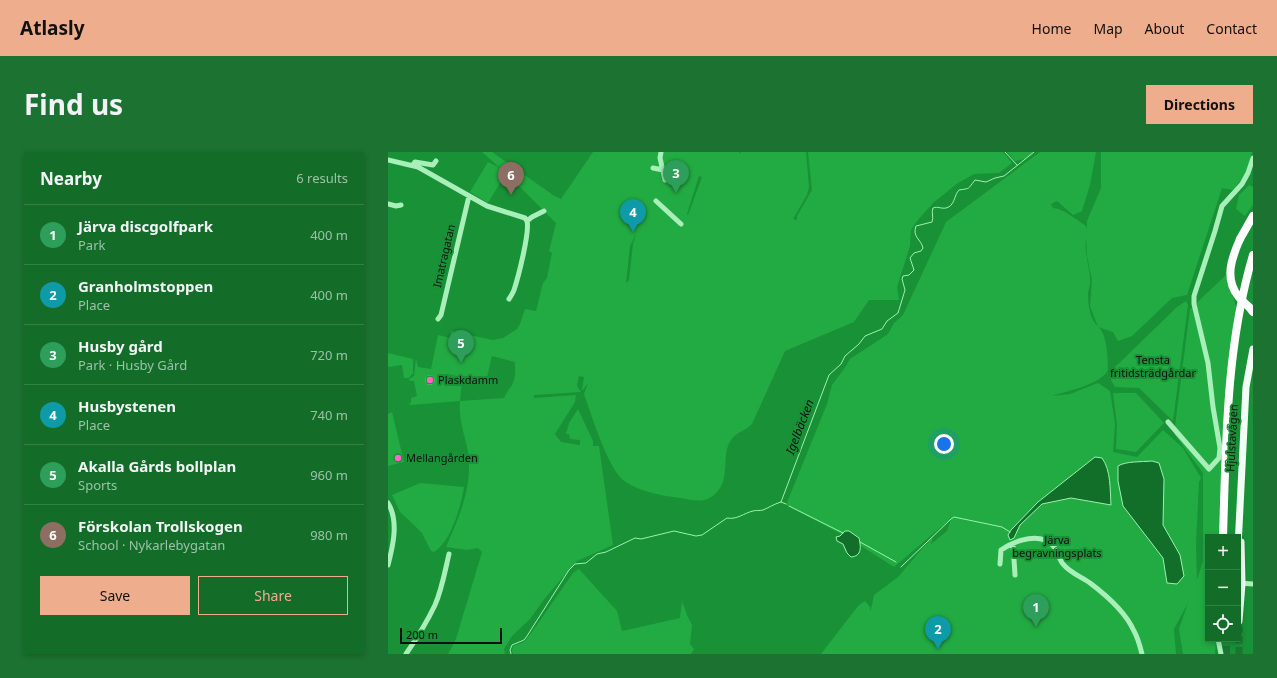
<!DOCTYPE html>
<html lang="en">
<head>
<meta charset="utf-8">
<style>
	:root { --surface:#136d29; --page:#1c7231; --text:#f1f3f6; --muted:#9dc0a8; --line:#328046; --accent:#eead8d }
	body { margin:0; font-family:"Noto Sans",sans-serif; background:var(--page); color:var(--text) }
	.controls { position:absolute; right:12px; bottom:12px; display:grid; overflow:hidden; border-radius:0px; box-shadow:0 2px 6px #0003 }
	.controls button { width:36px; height:36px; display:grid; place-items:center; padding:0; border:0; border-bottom:1px solid var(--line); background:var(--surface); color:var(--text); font:20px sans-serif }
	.scale { position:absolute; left:12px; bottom:10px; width:102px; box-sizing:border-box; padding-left:4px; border:2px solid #111; border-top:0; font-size:11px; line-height:14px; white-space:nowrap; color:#111; -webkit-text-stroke:3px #199137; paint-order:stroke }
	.you { position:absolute; left:556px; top:292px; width:14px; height:14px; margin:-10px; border:3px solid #fff; border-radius:50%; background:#1a73e8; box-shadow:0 0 0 6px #1a73e833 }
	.badge { display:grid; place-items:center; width:26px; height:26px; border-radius:50%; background:var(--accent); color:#fff; font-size:13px; font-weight:700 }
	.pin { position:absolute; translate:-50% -33px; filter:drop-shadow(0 1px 2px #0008) }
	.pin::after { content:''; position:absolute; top:21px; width:14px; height:12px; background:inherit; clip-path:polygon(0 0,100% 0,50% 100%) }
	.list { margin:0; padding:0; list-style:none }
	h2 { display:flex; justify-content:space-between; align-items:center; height:52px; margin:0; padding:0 16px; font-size:17px }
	h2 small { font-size:13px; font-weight:400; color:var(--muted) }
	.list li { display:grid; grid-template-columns:26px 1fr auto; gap:12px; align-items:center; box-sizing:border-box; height:60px; padding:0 16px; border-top:1px solid var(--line) }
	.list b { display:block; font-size:15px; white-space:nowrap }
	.list p { margin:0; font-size:13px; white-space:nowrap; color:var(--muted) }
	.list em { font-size:13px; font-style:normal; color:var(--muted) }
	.actions { display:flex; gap:8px; padding:12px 16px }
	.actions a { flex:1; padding:9px 0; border:1px solid var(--accent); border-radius:0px; text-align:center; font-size:14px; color:var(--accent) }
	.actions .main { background:var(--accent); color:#111 }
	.icon { flex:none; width:22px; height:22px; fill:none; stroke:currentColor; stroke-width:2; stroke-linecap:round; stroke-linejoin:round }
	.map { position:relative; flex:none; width:865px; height:502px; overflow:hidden; border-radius:0px }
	header { display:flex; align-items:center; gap:24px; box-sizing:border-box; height:56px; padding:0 20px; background:var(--accent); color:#111 }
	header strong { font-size:19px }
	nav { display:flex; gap:22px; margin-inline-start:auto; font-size:14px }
	.intro { display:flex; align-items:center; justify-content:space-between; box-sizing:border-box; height:96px; padding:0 24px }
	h1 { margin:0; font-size:28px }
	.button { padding:10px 18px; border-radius:0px; background:var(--accent); color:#111; font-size:14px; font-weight:700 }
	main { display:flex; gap:24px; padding:0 24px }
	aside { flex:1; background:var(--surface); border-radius:0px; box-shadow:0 2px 6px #0003 }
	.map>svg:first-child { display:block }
	.green { fill:#22ab42; fill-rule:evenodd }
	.water { fill:#116f29; stroke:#9bf2ae }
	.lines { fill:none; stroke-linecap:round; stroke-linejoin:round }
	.stream { stroke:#9bf2ae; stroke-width:1 }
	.major-tunnel { stroke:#17772f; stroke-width:7; stroke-dasharray:7 3.5; stroke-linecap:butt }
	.highway-tunnel { stroke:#17772f; stroke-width:8; stroke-dasharray:8 4; stroke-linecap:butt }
	.minor { stroke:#a8efb9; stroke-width:5 }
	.major { stroke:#f1fff5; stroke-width:7 }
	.highway { stroke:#fff; stroke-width:8 }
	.highway-bridge { stroke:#fff; stroke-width:8 }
	.poi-dot { fill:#ff67c3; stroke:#199137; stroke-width:1.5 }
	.labels { text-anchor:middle; stroke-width:4; stroke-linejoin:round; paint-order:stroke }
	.street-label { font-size:11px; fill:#111; stroke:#199137 }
	.park-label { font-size:11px; fill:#111; stroke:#199137 }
	.poi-label { font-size:11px; fill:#111; stroke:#199137; text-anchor:start }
	.water-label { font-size:12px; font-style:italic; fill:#111; stroke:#199137 }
</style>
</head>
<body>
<header>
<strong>Atlasly</strong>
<nav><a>Home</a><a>Map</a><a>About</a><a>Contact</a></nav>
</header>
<div class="intro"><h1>Find us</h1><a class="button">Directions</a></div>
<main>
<aside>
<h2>Nearby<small>6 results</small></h2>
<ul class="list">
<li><span class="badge" style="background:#2e9e5b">1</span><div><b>Järva discgolfpark</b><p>Park</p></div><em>400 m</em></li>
<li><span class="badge" style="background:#0f9aa8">2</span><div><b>Granholmstoppen</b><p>Place</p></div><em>400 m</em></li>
<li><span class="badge" style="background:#2e9e5b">3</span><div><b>Husby gård</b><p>Park · Husby Gård</p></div><em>720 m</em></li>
<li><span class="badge" style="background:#0f9aa8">4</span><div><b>Husbystenen</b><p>Place</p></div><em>740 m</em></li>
<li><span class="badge" style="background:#2e9e5b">5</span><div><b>Akalla Gårds bollplan</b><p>Sports</p></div><em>960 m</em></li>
<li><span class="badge" style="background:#8d6e63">6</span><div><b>Förskolan Trollskogen</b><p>School · Nykarlebygatan</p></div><em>980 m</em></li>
</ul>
<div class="actions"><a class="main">Save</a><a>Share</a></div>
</aside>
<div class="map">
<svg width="865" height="502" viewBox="0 0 865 502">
	<rect width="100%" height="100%" fill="#199137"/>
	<path class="green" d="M 94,0 L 104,0 L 165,43 L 173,47 L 205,0 L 351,0 L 351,2 L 353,0 L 418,0 L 421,35 L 419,43 L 405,67 L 409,68 L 409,64 L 424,38 L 420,0 L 615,0 L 624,11 L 611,21 L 586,22 L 570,31 L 545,51 L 529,69 L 523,78 L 522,94 L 509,135 L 511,148 L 481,148 L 466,170 L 397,199 L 364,272 C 358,279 348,280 343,288 C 332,304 344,327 327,342 C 316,352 305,348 292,346 C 275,344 249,339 235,328 C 220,316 203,262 196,242 L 200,231 L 194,239 L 196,225 L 191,224 L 189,234 L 193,240 L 146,243 L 146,246 L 188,243 L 187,250 L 167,282 L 173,290 L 192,293 L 192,288 L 182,287 L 181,282 L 178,282 L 181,271 L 190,257 L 205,289 L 205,294 L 211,294 L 225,393 L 189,409 L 157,446 L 142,467 L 124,484 L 116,497 L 117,502 L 60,502 L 68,487 L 94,400 L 90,396 L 79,398 L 58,395 C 71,365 85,335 80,300 C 77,283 70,267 72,249 L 22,253 L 21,251 L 23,251 L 23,246 L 29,244 L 26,229 L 22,229 L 21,227 L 26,224 L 28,207 L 30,215 L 43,217 L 50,183 L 62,186 L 63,179 L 105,188 L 115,186 L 129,177 L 132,172 L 137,157 L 148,159 L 155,131 L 159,126 L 164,101 L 161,99 L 168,71 L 118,21 L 100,51 L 82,40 L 100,10 L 112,16 ZM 311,24 L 314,25 L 300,63 L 299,62 ZM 248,82 L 245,92 L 241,128 L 238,131 L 242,94 ZM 104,204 L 127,210 C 127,217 128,224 125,231 C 123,236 118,240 116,246 L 72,249 L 74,226 L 59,223 L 59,222 L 98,230 Z
		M 619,0 L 646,0 L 637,7 L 627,9 Z
		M 652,0 L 708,0 L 702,33 L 694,59 L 685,63 L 669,49 L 663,52 L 665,56 C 677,57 688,68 698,74 L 699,77 L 699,69 L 713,36 L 713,0 L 864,0 L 858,22 L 845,38 L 834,36 L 799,143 L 784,146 L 744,184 L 730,189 L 725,180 L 710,175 L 702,154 L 704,128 L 699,104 L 698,86 C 696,100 701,112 702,126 C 703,131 701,136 700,141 C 700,149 701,159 704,166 C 706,171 710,174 713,178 C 719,186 720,208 720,218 C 712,233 679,239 664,244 L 682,242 L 710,231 L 722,239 L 727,272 L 725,300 L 749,305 L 775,278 L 795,296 L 813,326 L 811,330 L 808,392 L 809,428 L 815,409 L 815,321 L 786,282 L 802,157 L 838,123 L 848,154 L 834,385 L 820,385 L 820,487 L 828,487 L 827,502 L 795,502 L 791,477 L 800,451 L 786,477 L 788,502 L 433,502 L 470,454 L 477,449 L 482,455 L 482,459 L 483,457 L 486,443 L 510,425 L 545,384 L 543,392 L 559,379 L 563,367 L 553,375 L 506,415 L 459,385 L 398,353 L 439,252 L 444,233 L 456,217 L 462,207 L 500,182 L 506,171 L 515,163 L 558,70 Z
		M 861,33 L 865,35 L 865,53 L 857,64 L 848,57 L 851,43 Z
		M 798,149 L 800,153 L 785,269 L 751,236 L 727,235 L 722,226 L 726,216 L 789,155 Z
		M 0,201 L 25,207 L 25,221 L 21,226 L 16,226 L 14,213 L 0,215 Z
		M 725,241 L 748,241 L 776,271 L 748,300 L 728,297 L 729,273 Z
		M 4,260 L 16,310 L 0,314 L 0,262 Z
		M 32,331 L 76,335 C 73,354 63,390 46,400 L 43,399 L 34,381 L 24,371 L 12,360 L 4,343 Z
		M 191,417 L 229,459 L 234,479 L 292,466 L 294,449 L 299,463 L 304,473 L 302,492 L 306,497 L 303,502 L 125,502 L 124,499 L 125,494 L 136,490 L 144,480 L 185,421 Z"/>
	<path class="water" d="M37.5 228a4.5 4.5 0 1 1 9 0a4.5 4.5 0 1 1-9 0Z
		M 707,305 L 714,306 C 723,318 722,338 723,353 L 683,346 L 654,352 L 632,373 L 626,386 L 622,388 L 620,383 L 623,378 L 650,350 Z
		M 764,309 L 771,311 L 776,327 L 775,373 L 792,403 L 796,424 L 789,432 L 779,431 L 775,406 L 735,354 L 730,329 L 730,314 C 738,309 754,310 764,309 Z
		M 457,379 L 461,379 L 471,386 C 473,395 474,404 463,405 L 459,401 L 455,392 L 449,389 L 448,385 L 452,384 Z"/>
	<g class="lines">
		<path class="stream" d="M 617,0 L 629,13
			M 393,350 L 398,352
			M 401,354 L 455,381
			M 472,390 L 508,410
			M 513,415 L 563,367 L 566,365 L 614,375 L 622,380
			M 123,502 L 122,498 L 124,493 L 136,488 L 139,484 L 181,418 L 187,412 L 198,411 L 209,402 L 218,400 L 247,386 L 253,387 L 286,379 L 308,384 L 314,383 L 339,366 C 349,368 356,361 365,359 C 368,358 371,359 375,358 C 380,356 386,352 393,350 L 441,223 L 453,212 L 457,204 L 471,192 L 477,184 L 494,177 L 499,169 L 510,161 L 517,138 L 514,127 L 515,124 L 521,123 L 526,118 L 522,106 L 526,101 L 533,99 L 535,96 C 533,87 524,85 528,74 L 544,70 C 546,65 543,61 545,56 C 550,54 553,57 558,56 C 567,54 566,43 571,38 C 583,36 579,38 587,28 L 598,30 L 607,26 L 616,24 L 646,0"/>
		<path class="major-tunnel" d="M 851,502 L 851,469"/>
		<path class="highway-tunnel" d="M 838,502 L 838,487"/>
		<path class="minor" d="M 273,0 L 272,6 L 277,28
			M 0,8 L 30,15 L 99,54 L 137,66 L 139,69
			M 25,13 L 27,10 L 45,13 L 48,9
			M 265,16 L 275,18
			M 268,49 L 293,72
			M 0,52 L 8,54 L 13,53
			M 121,147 C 123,144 125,141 126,138 C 130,126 142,80 139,69 L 144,65 L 156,59
			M 50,167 L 53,163 L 81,44
			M 780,270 L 821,317 L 831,306 L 832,296 L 825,255 L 820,211 L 806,152 L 806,144 L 827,79 L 834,54 L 854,32 L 860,21 L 865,6
			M 0,351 C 11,369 5,394 0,413
			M 625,392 L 627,423
			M 612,412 L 613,398 C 624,390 643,383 657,388 C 668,391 669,404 675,412 C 682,421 694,425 702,431 C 718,443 738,461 746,479 C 750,486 752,494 754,502
			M 850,431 L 865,432
			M 830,487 L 833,502
			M 18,502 C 29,486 39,470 47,453 C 54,437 57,419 61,402"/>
		<path class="major" d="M 850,395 L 858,235 L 865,197
			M 851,469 L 854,432 L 853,390"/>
		<path class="highway" d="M 852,87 L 865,64
			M 861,155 L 865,160
			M 835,385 C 838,290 838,194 865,103"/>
		<path class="highway-bridge" d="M 852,87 C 844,105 836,126 850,144 C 853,148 858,152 861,155"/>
	</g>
	<g class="poi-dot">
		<circle cx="42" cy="228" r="4"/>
		<circle cx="10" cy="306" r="4"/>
	</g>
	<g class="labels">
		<g class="street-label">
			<text transform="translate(56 104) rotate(-77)" y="4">Imatragatan</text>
			<text transform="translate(844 286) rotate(-87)" y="4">Hjulstavägen</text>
		</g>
		<g class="park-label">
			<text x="765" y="212">Tensta<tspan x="765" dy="13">fritidsträdgårdar</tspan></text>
			<text x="669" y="392">Järva<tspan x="669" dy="13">begravningsplats</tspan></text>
		</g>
		<g class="poi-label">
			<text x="50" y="232">Plaskdamm</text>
			<text x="18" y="310">Mellangården</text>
		</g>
		<g class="water-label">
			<text transform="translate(412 275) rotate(-69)" y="4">Igelbäcken</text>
		</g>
	</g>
</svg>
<div class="controls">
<button>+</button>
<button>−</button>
<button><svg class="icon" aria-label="locate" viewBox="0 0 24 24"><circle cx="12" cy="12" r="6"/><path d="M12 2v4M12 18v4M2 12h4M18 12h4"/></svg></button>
</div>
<div class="scale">200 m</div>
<div class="you"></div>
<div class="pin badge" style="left:648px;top:475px;background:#2e9e5b">1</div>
<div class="pin badge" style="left:550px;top:497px;background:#0f9aa8">2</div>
<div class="pin badge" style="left:288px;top:41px;background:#2e9e5b">3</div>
<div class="pin badge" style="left:245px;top:80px;background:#0f9aa8">4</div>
<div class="pin badge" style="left:73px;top:211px;background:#2e9e5b">5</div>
<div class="pin badge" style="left:123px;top:43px;background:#8d6e63">6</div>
</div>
</main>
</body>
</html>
